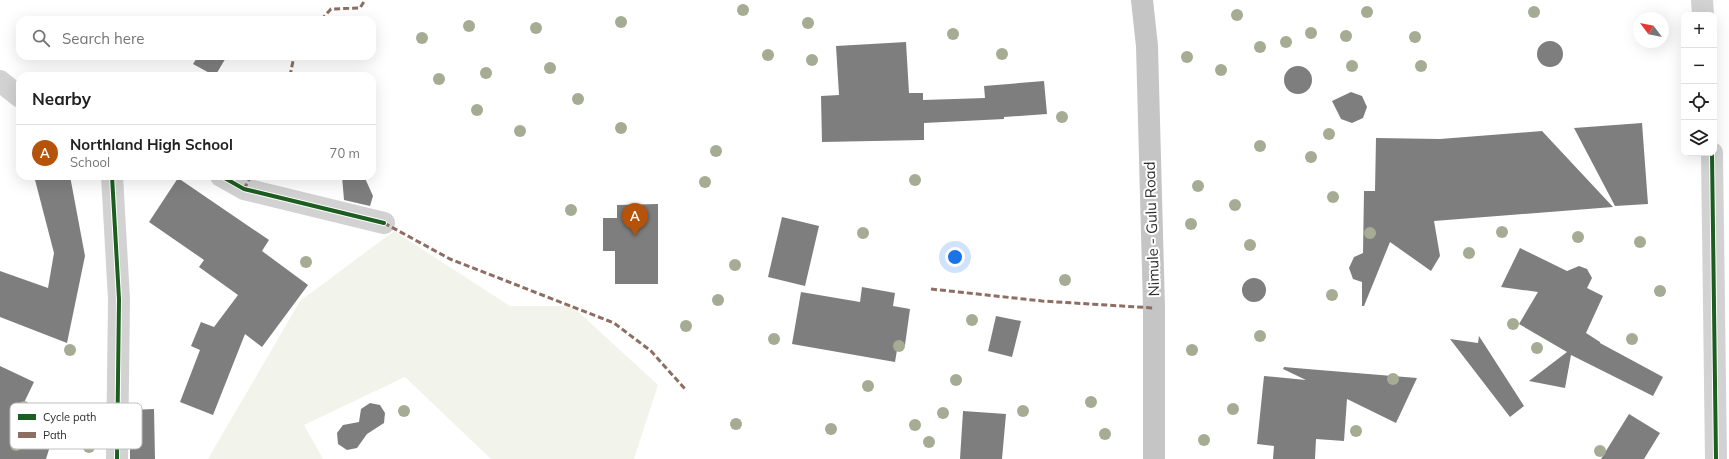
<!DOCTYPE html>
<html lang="en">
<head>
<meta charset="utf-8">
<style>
	:root { --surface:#fff; --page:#f6f6f6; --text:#222; --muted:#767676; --line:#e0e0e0; --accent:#b45309 }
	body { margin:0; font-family:Mulish,sans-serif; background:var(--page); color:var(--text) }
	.controls { position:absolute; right:12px; top:12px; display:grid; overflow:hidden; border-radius:8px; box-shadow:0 4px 16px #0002 }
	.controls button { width:36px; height:36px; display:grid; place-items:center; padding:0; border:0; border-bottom:1px solid var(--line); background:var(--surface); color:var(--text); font:20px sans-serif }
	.compass { position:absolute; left:1633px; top:12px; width:36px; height:36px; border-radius:50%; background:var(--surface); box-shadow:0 4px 16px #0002; rotate:302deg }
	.you { position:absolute; left:955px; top:257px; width:14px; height:14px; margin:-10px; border:3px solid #fff; border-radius:50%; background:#1a73e8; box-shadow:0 0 0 6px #1a73e833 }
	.badge { display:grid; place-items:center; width:26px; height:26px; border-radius:50%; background:var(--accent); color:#fff; font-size:13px; font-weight:700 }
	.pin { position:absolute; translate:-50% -33px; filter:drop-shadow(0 1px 2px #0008) }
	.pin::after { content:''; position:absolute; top:21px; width:14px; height:12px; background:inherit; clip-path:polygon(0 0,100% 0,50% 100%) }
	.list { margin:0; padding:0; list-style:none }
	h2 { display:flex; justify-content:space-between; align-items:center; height:52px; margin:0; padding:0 16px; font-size:17px }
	h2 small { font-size:13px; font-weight:400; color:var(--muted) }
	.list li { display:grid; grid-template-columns:26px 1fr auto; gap:12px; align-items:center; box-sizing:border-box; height:56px; padding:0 16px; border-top:1px solid var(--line) }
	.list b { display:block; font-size:15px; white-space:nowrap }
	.list p { margin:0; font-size:13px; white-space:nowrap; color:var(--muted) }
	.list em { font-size:13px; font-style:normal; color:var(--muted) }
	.icon { flex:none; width:22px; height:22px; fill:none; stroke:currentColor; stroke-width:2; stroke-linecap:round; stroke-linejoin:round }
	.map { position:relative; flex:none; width:1729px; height:459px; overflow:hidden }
	.search { position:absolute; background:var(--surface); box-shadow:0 4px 16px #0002; left:16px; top:16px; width:360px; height:44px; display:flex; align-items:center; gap:10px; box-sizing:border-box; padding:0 14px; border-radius:12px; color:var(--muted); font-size:15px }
	.panel { position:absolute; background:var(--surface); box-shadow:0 4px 16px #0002; left:16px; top:72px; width:360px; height:108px; border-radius:12px }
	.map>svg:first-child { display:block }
	.green { fill:#f2f4eb }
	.building { fill:#7e7e7e }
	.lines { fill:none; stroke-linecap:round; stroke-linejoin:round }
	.street { stroke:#d2d2d2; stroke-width:22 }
	.primary { stroke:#c5c5c5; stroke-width:22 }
	.quiet { stroke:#8d6e63; stroke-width:3; stroke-dasharray:6 3; stroke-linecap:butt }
	.cycleway-casing { stroke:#fff; stroke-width:6 }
	.cycleway { stroke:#1b5e20; stroke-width:4 }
	.tree { fill:#a5ac93 }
	.labels { text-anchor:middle; stroke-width:4; stroke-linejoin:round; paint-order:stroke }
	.street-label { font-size:15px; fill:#2d2d2d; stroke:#fff }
	.key { fill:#fff; stroke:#c0c0c0; stroke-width:1 }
	.key-label { font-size:11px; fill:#2d2d2d }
</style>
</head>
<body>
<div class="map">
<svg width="1729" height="459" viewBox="0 0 1729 459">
	<rect width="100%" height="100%" fill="#fff"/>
	<path class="green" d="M 394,231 L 510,306 L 572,306 L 658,385 L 634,459 L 491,459 L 405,377 L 304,425 L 323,459 L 208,459 L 300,301 Z"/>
	<path class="building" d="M1537 54a13 13 0 1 1 26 0a13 13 0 1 1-26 0Z
		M 906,42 L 909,93 L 923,93 L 923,100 L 985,98 L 984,86 L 1044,81 L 1047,114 L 1004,117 L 1004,119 L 924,123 L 924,140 L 822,142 L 821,96 L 839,95 L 836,46 Z
		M 198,56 L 227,56 L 215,76 L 193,64 Z
		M1284 80a14 14 0 1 1 28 0a14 14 0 1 1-28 0Z
		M 1351,92 L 1362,96 L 1367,107 L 1363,118 L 1352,123 L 1341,119 L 1332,101 Z
		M 1642,123 L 1648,204 L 1615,206 L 1574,128 Z
		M 1542,131 L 1613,207 L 1434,221 L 1440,256 L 1431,271 L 1390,242 L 1364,306 L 1362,306 L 1362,282 L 1353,279 L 1349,268 L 1354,257 L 1363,253 L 1364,191 L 1375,191 L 1376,138 L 1440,139 Z
		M 34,176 L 70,176 L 85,256 L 67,343 L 0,317 L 0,271 L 48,288 L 54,253 Z
		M 342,176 L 364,176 L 373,196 L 370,206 L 344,200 Z
		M 178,178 L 269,240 L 262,251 L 308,285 L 262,347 L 245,334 L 213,415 L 180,402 L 200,350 L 191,346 L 201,322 L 214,327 L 238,295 L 199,267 L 204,260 L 149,222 Z
		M 658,204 L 658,284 L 615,284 L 615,251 L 603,251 L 603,218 L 617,218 L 617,205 Z
		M 782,217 L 819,226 L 805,286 L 768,277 Z
		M 1520,248 L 1567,271 L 1579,266 L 1587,269 L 1592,278 L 1587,288 L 1603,296 L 1586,333 L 1600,342 L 1600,343 L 1663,377 L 1653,396 L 1571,355 L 1565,388 L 1529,381 L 1567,352 L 1519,324 L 1538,292 L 1501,287 Z
		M1242 290a12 12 0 1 1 24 0a12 12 0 1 1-24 0Z
		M 862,287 L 895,293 L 893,306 L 910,309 L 905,345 L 898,344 L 895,362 L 792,344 L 801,292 L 860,302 Z
		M 996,316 L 1021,321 L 1012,357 L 988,351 Z
		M 1479,336 L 1524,406 L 1510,417 L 1450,339 L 1478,343 Z
		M 0,366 L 34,382 L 18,415 L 56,427 L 46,459 L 0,459 Z
		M 1284,367 L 1307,369 L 1417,378 L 1396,423 L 1347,399 L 1344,441 L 1316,439 L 1315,459 L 1273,459 L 1274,446 L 1257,444 L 1264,376 L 1306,380 L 1283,369 Z
		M 370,403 L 380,405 L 385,413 L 384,423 L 367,434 L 357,448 L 347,450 L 338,444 L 337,433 L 343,425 L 359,422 L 361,409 Z
		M 154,409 L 155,459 L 130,459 L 130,410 Z
		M 963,411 L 1006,414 L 1002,459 L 960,459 Z
		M 1629,414 L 1660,433 L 1644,459 L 1601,459 Z"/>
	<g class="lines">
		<path class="street" d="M 1702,0 L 1703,15
			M 0,81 L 20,97
			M 1712,153 L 1716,459
			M 112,176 L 119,299 L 117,459
			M 221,176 L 244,189 L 384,223"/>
		<path class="primary" d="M 1142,0 L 1147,46 L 1154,308 L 1154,459"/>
		<path class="quiet" d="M 321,20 L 331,9 L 360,8 L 365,0
			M 290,76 L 294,56
			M 244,189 L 251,176
			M 384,223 L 450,259 L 614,323 L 651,351 L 685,389
			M 931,289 L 1042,301 L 1154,308"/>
		<defs>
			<path id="cycleway" d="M 1712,153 L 1716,459
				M 112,176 L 119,299 L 117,459
				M 221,176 L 244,189 L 384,223"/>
		</defs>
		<use href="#cycleway" class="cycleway-casing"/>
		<use href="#cycleway" class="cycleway"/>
	</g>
	<g class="tree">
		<circle cx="743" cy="10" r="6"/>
		<circle cx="1367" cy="12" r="6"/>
		<circle cx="1534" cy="12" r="6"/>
		<circle cx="1237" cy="15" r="6"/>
		<circle cx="621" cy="22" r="6"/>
		<circle cx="808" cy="23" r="6"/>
		<circle cx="469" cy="26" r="6"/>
		<circle cx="536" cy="28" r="6"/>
		<circle cx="1311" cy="33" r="6"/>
		<circle cx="953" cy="34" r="6"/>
		<circle cx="1346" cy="36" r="6"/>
		<circle cx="1415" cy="37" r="6"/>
		<circle cx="422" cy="38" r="6"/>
		<circle cx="1286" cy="42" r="6"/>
		<circle cx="1260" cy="47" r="6"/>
		<circle cx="1002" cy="54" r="6"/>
		<circle cx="768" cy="55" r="6"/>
		<circle cx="1187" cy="57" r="6"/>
		<circle cx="812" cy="60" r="6"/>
		<circle cx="1352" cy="66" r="6"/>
		<circle cx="1421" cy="66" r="6"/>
		<circle cx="550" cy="68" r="6"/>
		<circle cx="1221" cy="70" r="6"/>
		<circle cx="486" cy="73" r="6"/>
		<circle cx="439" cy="79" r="6"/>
		<circle cx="578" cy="99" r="6"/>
		<circle cx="477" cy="110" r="6"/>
		<circle cx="1062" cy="117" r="6"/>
		<circle cx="621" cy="128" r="6"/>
		<circle cx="520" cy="131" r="6"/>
		<circle cx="1329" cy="134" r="6"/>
		<circle cx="1260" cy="146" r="6"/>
		<circle cx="716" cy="151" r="6"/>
		<circle cx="1311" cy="157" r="6"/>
		<circle cx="915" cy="180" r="6"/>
		<circle cx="705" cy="182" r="6"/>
		<circle cx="1198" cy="186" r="6"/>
		<circle cx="1333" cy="197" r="6"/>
		<circle cx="1235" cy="205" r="6"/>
		<circle cx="571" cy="210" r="6"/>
		<circle cx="1191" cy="224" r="6"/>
		<circle cx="1502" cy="232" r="6"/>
		<circle cx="863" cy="233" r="6"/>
		<circle cx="1370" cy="233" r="6"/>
		<circle cx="1578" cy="237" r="6"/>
		<circle cx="1640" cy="242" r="6"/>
		<circle cx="1250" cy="245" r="6"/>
		<circle cx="1469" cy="253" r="6"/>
		<circle cx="306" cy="262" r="6"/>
		<circle cx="735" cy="265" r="6"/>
		<circle cx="1065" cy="280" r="6"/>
		<circle cx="1660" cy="291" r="6"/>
		<circle cx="1332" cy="295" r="6"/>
		<circle cx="718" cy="300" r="6"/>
		<circle cx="972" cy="320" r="6"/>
		<circle cx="1513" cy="324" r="6"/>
		<circle cx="686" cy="326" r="6"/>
		<circle cx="1260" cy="336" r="6"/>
		<circle cx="774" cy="339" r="6"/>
		<circle cx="1632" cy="339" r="6"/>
		<circle cx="899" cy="346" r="6"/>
		<circle cx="1537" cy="348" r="6"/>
		<circle cx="70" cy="350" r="6"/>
		<circle cx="1192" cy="350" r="6"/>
		<circle cx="1393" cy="379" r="6"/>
		<circle cx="956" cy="380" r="6"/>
		<circle cx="868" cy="386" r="6"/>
		<circle cx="1091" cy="402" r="6"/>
		<circle cx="24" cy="407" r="6"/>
		<circle cx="1233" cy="409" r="6"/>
		<circle cx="404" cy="411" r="6"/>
		<circle cx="1023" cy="411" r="6"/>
		<circle cx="943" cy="413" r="6"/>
		<circle cx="736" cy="424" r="6"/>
		<circle cx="915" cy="425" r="6"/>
		<circle cx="831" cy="429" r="6"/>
		<circle cx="1356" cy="431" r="6"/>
		<circle cx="1105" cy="434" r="6"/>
		<circle cx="1204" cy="440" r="6"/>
		<circle cx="929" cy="442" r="6"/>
		<circle cx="16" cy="445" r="6"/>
		<circle cx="89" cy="447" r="6"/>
		<circle cx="1600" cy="451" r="6"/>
	</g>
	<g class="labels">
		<g class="street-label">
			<text transform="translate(1152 229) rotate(-92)" y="5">Nimule - Gulu Road</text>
		</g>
	</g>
	<rect x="10" y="403" width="132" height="46" rx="6" class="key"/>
	<rect x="18" y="414" width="18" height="6" fill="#1b5e20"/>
	<rect x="18" y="432" width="18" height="6" fill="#8d6e63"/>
	<g class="key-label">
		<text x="43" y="421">Cycle path</text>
		<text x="43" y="439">Path</text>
	</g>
</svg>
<div class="controls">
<button>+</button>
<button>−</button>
<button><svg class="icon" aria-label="locate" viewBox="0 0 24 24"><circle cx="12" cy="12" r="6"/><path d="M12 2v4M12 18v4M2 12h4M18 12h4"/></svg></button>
<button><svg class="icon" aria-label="layers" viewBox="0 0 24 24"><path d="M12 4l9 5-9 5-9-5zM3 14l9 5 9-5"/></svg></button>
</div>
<svg class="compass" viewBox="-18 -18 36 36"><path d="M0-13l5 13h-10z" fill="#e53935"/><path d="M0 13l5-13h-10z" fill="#767676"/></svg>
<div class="you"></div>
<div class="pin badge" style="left:635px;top:236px">A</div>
<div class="search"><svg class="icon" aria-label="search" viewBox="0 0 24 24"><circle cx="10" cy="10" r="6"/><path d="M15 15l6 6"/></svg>Search here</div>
<section class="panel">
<h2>Nearby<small></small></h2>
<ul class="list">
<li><span class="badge">A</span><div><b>Northland High School</b><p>School</p></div><em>70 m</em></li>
</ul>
</section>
</div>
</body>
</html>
